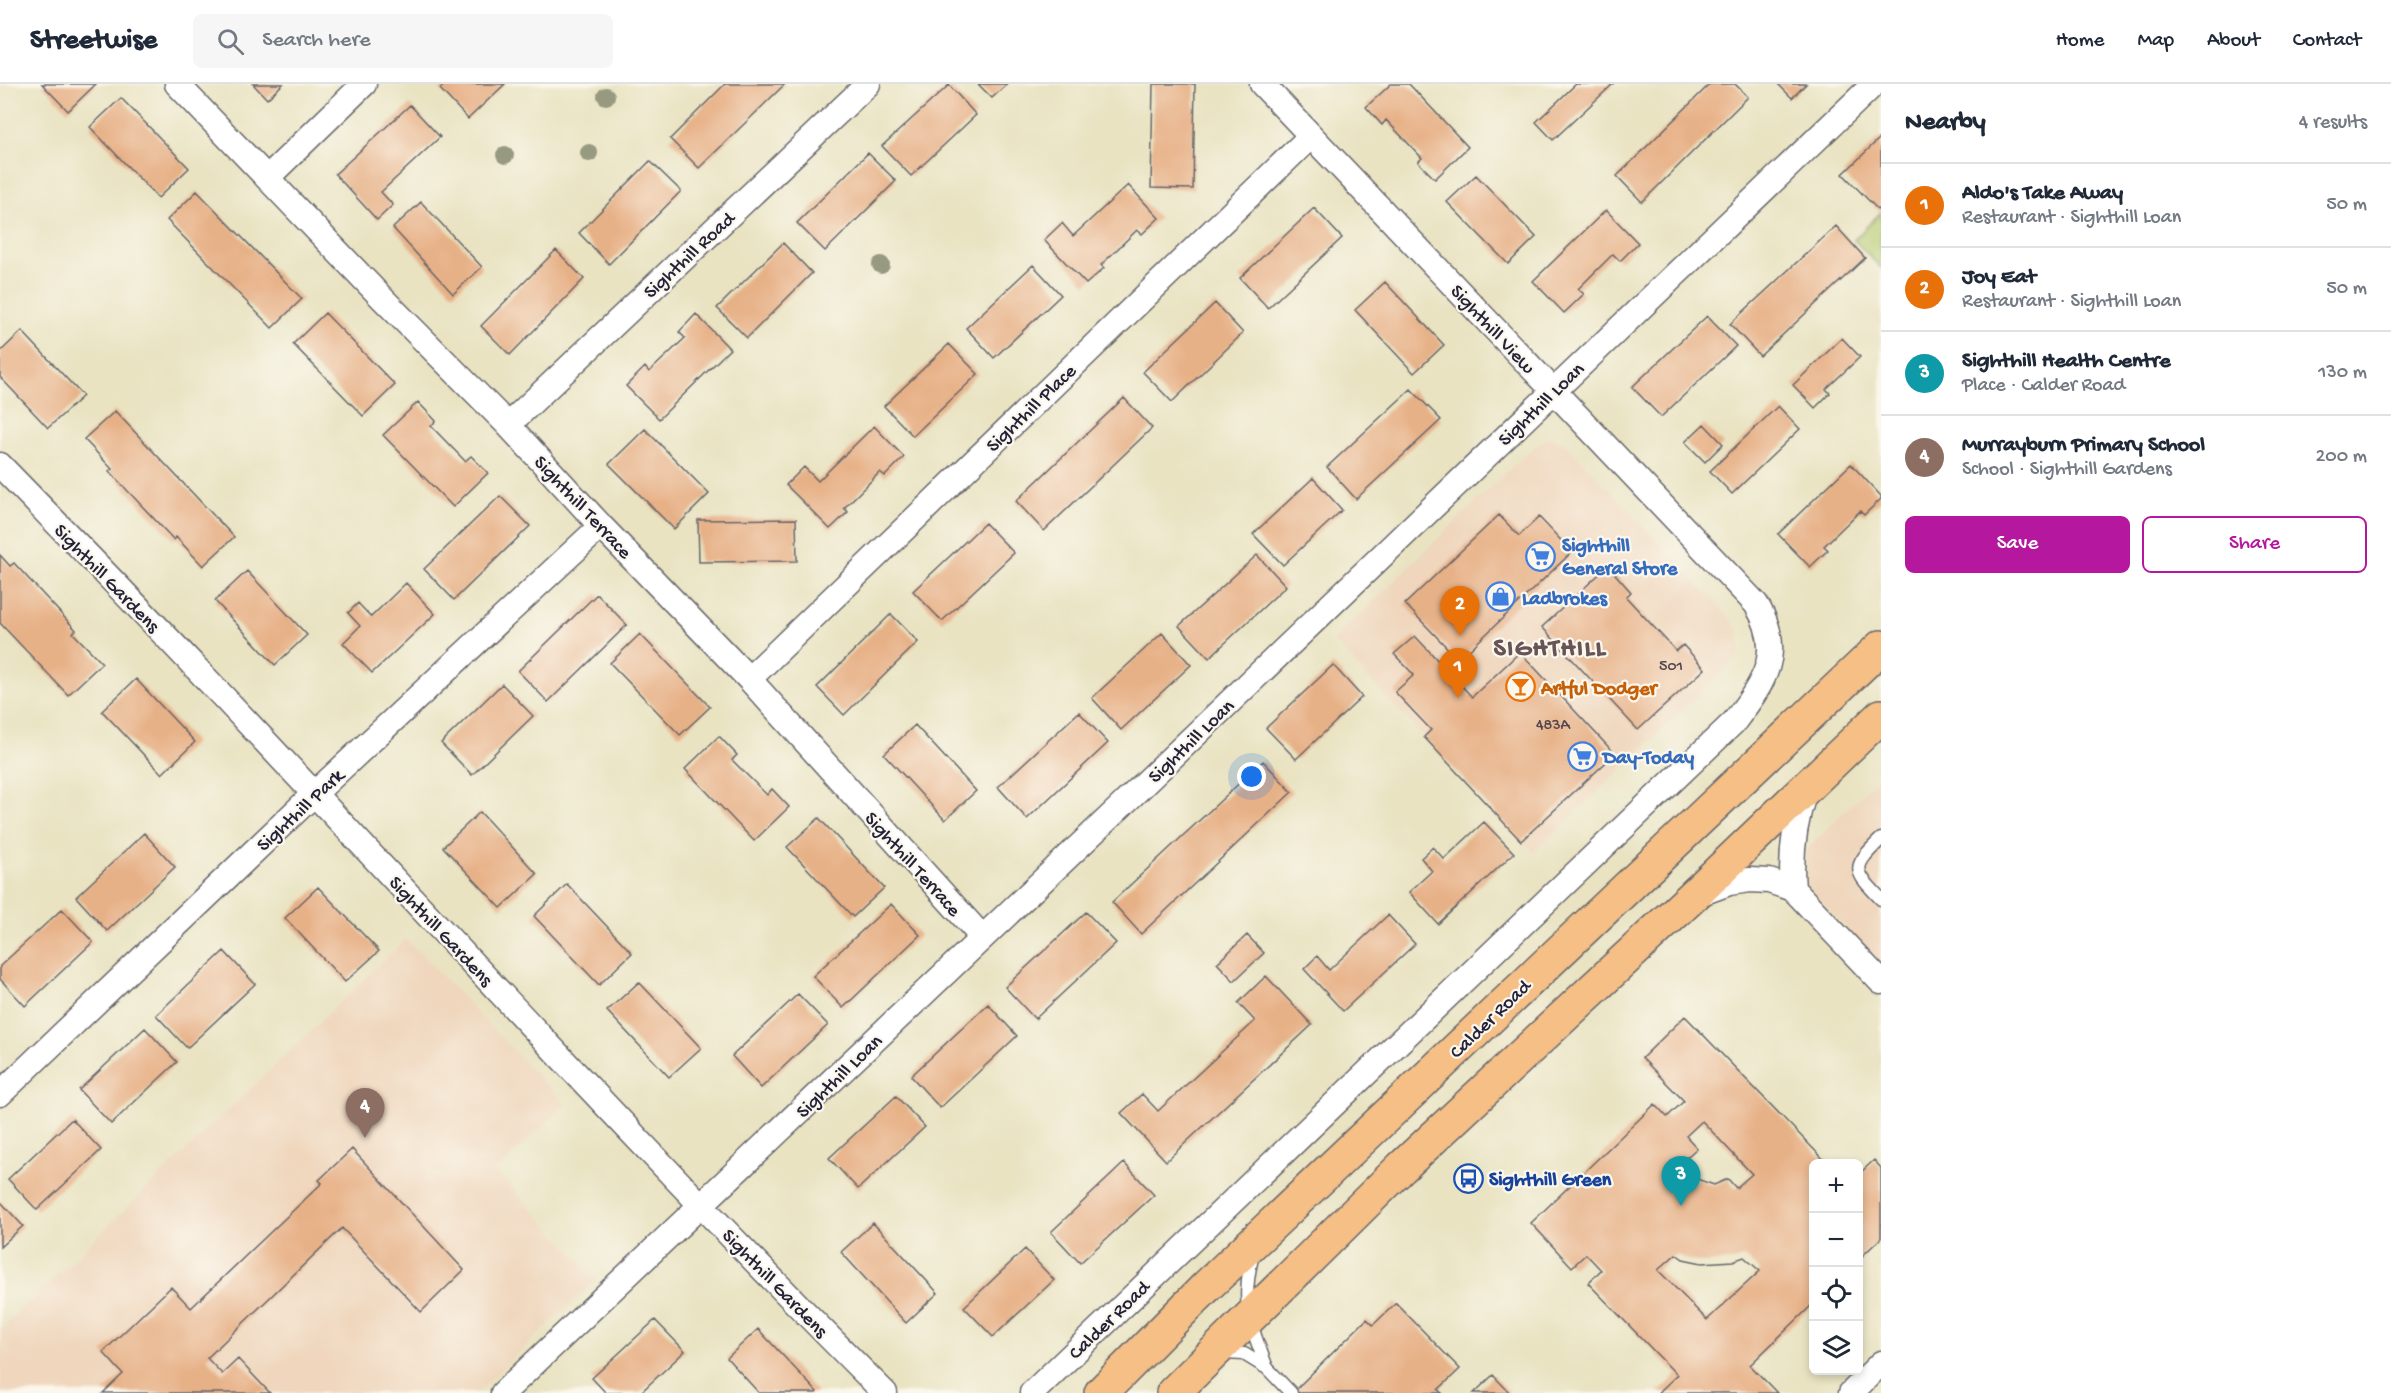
<!DOCTYPE html>
<html lang="en">
<head>
<meta charset="utf-8">
<style>
	:root { --surface:#fff; --page:#f6f6f7; --text:#1f2937; --muted:#747a83; --line:#e0e1e3; --accent:#b5179e }
	body { margin:0; font-family:"Gochi Hand",sans-serif; background:var(--page); color:var(--text) }
	.controls { position:absolute; right:18px; bottom:18px; display:grid; overflow:hidden; border-radius:9px; box-shadow:0 3px 9px #0003 }
	.controls button { width:54px; height:54px; display:grid; place-items:center; padding:0; border:0; border-bottom:2px solid var(--line); background:var(--surface); color:var(--text); font:30px sans-serif }
	.you { position:absolute; left:1252px; top:693px; width:21px; height:21px; margin:-15px; border:4px solid #fff; border-radius:50%; background:#1a73e8; box-shadow:0 0 0 9px #1a73e833 }
	.badge { display:grid; place-items:center; width:39px; height:39px; border-radius:50%; background:var(--accent); color:#fff; font-size:20px; font-weight:700 }
	.pin { position:absolute; translate:-50% -50px; filter:drop-shadow(0 2px 3px #0008) }
	.pin::after { content:''; position:absolute; top:32px; width:21px; height:18px; background:inherit; clip-path:polygon(0 0,100% 0,50% 100%) }
	.list { margin:0; padding:0; list-style:none }
	h2 { display:flex; justify-content:space-between; align-items:center; height:78px; margin:0; padding:0 24px; font-size:26px }
	h2 small { font-size:20px; font-weight:400; color:var(--muted) }
	.list li { display:grid; grid-template-columns:39px 1fr auto; gap:18px; align-items:center; box-sizing:border-box; height:84px; padding:0 24px; border-top:2px solid var(--line) }
	.list b { display:block; font-size:22px; white-space:nowrap }
	.list p { margin:0; font-size:20px; white-space:nowrap; color:var(--muted) }
	.list em { font-size:20px; font-style:normal; color:var(--muted) }
	.actions { display:flex; gap:12px; padding:18px 24px }
	.actions a { flex:1; padding:14px 0; border:2px solid var(--accent); border-radius:9px; text-align:center; font-size:21px; color:var(--accent) }
	.actions .main { background:var(--accent); color:#fff }
	.icon { flex:none; width:33px; height:33px; fill:none; stroke:currentColor; stroke-width:2; stroke-linecap:round; stroke-linejoin:round }
	.map { position:relative; flex:none; width:1881px; height:1309px; overflow:hidden }
	header { display:flex; align-items:center; gap:36px; box-sizing:border-box; height:84px; padding:0 30px; background:var(--surface); border-bottom:2px solid var(--line) }
	header strong { font-size:28px }
	nav { display:flex; gap:33px; margin-inline-start:auto; font-size:21px }
	.search { width:420px; height:54px; background:var(--page); display:flex; align-items:center; gap:15px; box-sizing:border-box; padding:0 21px; border-radius:9px; color:var(--muted); font-size:22px }
	main { display:flex }
	aside { flex:1; background:var(--surface) }
	.map>svg:first-child { display:block }
	.built { fill:#efd6bc }
	.green { fill:#b2c96d; stroke:#6a7654; stroke-width:1.5 }
	.building { fill:#e7b187; fill-rule:evenodd }
	.lines { fill:none; stroke-linecap:round; stroke-linejoin:round }
	.service-casing { stroke:#68666a; stroke-width:15 }
	.minor-casing { stroke:#68666a; stroke-width:27 }
	.primary-casing { stroke:#68666a; stroke-width:36 }
	.service { stroke:#fff; stroke-width:12 }
	.minor { stroke:#fff; stroke-width:24 }
	.primary { stroke:#f5bf86; stroke-width:33 }
	.tree { fill:#979981 }
	.labels { text-anchor:middle; stroke-width:4.5; stroke-linejoin:round; paint-order:stroke }
	.number-label { font-size:16px; fill:#53464e }
	.street-label { font-size:20px; fill:#22223b; stroke:#fbf7ec }
	.shop-label { font-size:20px; font-weight:bold; fill:#366cbe; stroke:#fbf7ec; text-anchor:start }
	.food-label { font-size:20px; font-weight:bold; fill:#c56008; stroke:#fbf7ec; text-anchor:start }
	.transit-label { font-size:20px; font-weight:bold; fill:#164399; stroke:#fbf7ec; text-anchor:start }
	.district-label { font-size:26px; font-weight:bold; letter-spacing:1.5px; fill:#675456; stroke:#fbf7ec }
</style>
</head>
<body>
<header>
<strong>Streetwise</strong>
<div class="search"><svg class="icon" aria-label="search" viewBox="0 0 24 24"><circle cx="10" cy="10" r="6"/><path d="M15 15l6 6"/></svg>Search here</div>
<nav><a>Home</a><a>Map</a><a>About</a><a>Contact</a></nav>
</header>
<main>
<div class="map">
<svg width="1881" height="1309" viewBox="0 0 1881 1309">
	<rect width="100%" height="100%" fill="#fbf7ec"/>
	<filter id="ink" filterUnits="userSpaceOnUse"><feTurbulence type="fractalNoise" baseFrequency=".0167" numOctaves="2"/><feDisplacementMap in="SourceGraphic" scale="12" xChannelSelector="R" yChannelSelector="G"/><feConvolveMatrix kernelMatrix="1 2 1 2 8 2 1 2 1" color-interpolation-filters="sRGB"/></filter>
	<filter id="wash" filterUnits="userSpaceOnUse"><feTurbulence type="fractalNoise" baseFrequency=".008" numOctaves="4" result="noise"/><feDisplacementMap in="SourceGraphic" scale="24" xChannelSelector="R" yChannelSelector="G"/><feGaussianBlur stdDeviation="1.35" result="paint"/><feColorMatrix in="noise" values="0 0 0 0 0 0 0 0 0 0 0 0 0 0 0 0 0 1.4 0 .05"/><feComposite in="paint" operator="in"/></filter>
	<g filter="url(#wash)">
		<rect width="100%" height="100%" fill="#e9e3c2"/>
		<path class="built" d="M 1548,354 L 1556,355 L 1566,360 L 1729,533 L 1738,547 L 1741,570 L 1534,768 L 1333,557 L 1506,388 L 1537,361 Z
			M 1881,691 L 1881,881 L 1808,803 L 1805,767 Z
			M 406,855 L 565,1020 L 496,1087 L 597,1195 L 477,1309 L 0,1309 L 0,1246 Z"/>
		<path class="green" d="M 1881,128 L 1881,184 L 1854,156 Z"/>
		<g id="blocks">
			<path class="building" d="M 42,0 L 96,0 L 68,27 Z
				M 253,0 L 283,0 L 267,15 Z
				M 445,0 L 505,0 L 468,35 L 440,5 Z
				M 725,0 L 785,0 L 699,84 L 670,55 Z
				M 978,0 L 1007,0 L 992,14 Z
				M 1153,0 L 1195,0 L 1193,105 L 1151,104 Z
				M 1391,0 L 1409,0 L 1468,63 L 1435,95 L 1418,78 L 1422,74 L 1386,36 L 1382,41 L 1366,23 Z
				M 1576,0 L 1613,0 L 1553,56 L 1536,38 Z
				M 1710,0 L 1735,0 L 1748,13 L 1642,118 L 1617,92 Z
				M 1778,0 L 1806,0 L 1792,14 Z
				M 949,1 L 976,31 L 911,92 L 882,62 Z
				M 121,14 L 189,84 L 158,114 L 90,43 Z
				M 410,21 L 440,53 L 381,108 L 393,121 L 377,136 L 335,90 Z
				M 1881,53 L 1881,129 L 1843,90 Z
				M 868,69 L 896,97 L 825,167 L 797,139 Z
				M 650,77 L 681,107 L 609,180 L 579,149 Z
				M 1476,91 L 1536,153 L 1508,180 L 1447,118 Z
				M 1128,101 L 1159,134 L 1142,150 L 1137,146 L 1101,181 L 1104,184 L 1086,200 L 1044,156 L 1062,139 L 1073,152 Z
				M 197,107 L 302,215 L 272,244 L 167,136 Z
				M 421,118 L 482,183 L 453,210 L 393,144 Z
				M 1314,124 L 1342,154 L 1268,224 L 1240,194 Z
				M 1606,126 L 1638,159 L 1620,177 L 1613,170 L 1578,205 L 1584,210 L 1564,229 L 1533,197 Z
				M 1836,142 L 1865,174 L 1760,272 L 1730,240 Z
				M 783,159 L 812,189 L 747,254 L 717,224 Z
				M 556,166 L 584,195 L 510,271 L 481,242 Z
				M 1033,181 L 1061,211 L 994,274 L 966,244 Z
				M 1385,198 L 1444,261 L 1414,289 L 1355,226 Z
				M 1215,219 L 1243,249 L 1172,318 L 1143,288 Z
				M 325,229 L 395,301 L 363,332 L 293,260 Z
				M 696,230 L 730,265 L 659,335 L 626,302 L 645,283 L 649,288 L 685,254 L 679,248 Z
				M 1707,232 L 1736,262 L 1661,333 L 1632,303 Z
				M 22,247 L 83,312 L 48,344 L 0,293 L 0,268 Z
				M 1842,254 L 1860,273 L 1826,305 L 1830,309 L 1815,324 L 1793,301 Z
				M 949,260 L 978,290 L 913,352 L 884,322 Z
				M 1411,305 L 1441,336 L 1356,415 L 1327,383 Z
				M 1124,314 L 1152,344 L 1044,447 L 1016,417 Z
				M 418,318 L 436,337 L 431,342 L 465,377 L 471,372 L 488,389 L 453,423 L 383,351 Z
				M 1778,322 L 1800,345 L 1732,410 L 1710,387 Z
				M 115,327 L 234,453 L 203,482 L 176,453 L 174,456 L 109,387 L 112,385 L 84,355 Z
				M 1704,340 L 1723,360 L 1705,378 L 1685,358 Z
				M 874,342 L 904,373 L 885,392 L 880,388 L 844,424 L 848,428 L 830,445 L 786,401 L 804,383 L 818,397 Z
				M 645,345 L 709,410 L 674,445 L 609,380 Z
				M 1851,380 L 1881,412 L 1881,415 L 1864,431 L 1860,427 L 1824,462 L 1828,466 L 1810,483 L 1778,450 Z
				M 1313,394 L 1342,426 L 1283,481 L 1253,450 Z
				M 500,412 L 530,442 L 454,516 L 424,485 Z
				M 1499,431 L 1519,452 L 1539,433 L 1572,468 L 1459,576 L 1405,520 Z
				M 796,435 L 797,477 L 699,478 L 698,436 Z
				M 985,439 L 1014,469 L 942,537 L 913,507 Z
				M 0,471 L 10,482 L 14,479 L 76,546 L 73,549 L 102,579 L 68,611 L 0,539 Z
				M 1257,471 L 1286,502 L 1209,574 L 1179,542 Z
				M 1608,482 L 1631,508 L 1626,513 L 1676,567 L 1683,561 L 1705,585 L 1638,646 L 1542,543 Z
				M 247,487 L 307,551 L 275,581 L 215,517 Z
				M 406,499 L 435,530 L 372,589 L 343,559 L 360,542 L 348,529 L 358,519 L 371,533 Z
				M 597,510 L 627,541 L 548,618 L 518,587 Z
				M 891,530 L 918,558 L 844,631 L 817,603 Z
				M 1162,549 L 1191,581 L 1121,646 L 1092,614 Z
				M 640,550 L 710,623 L 680,651 L 610,579 Z
				M 1415,552 L 1472,613 L 1520,568 L 1615,670 L 1521,757 L 1424,653 L 1431,646 L 1395,608 L 1414,591 L 1394,570 Z
				M 1333,581 L 1362,613 L 1296,675 L 1266,644 Z
				M 136,595 L 195,658 L 162,690 L 102,627 Z
				M 502,600 L 533,632 L 472,691 L 441,659 Z
				M 1079,628 L 1108,659 L 1027,735 L 998,703 Z
				M 915,641 L 976,707 L 945,736 L 884,670 Z
				M 719,652 L 737,671 L 732,676 L 767,711 L 772,705 L 789,723 L 754,757 L 685,685 Z
				M 1263,677 L 1292,708 L 1141,850 L 1112,818 Z
				M 480,728 L 537,790 L 501,824 L 443,763 Z
				M 819,734 L 884,804 L 853,833 L 787,763 Z
				M 1484,738 L 1514,769 L 1438,840 L 1409,808 L 1432,787 L 1421,774 L 1433,763 L 1444,775 Z
				M 144,749 L 175,783 L 107,847 L 76,813 Z
				M 567,800 L 632,869 L 599,901 L 534,832 Z
				M 318,803 L 379,867 L 345,898 L 285,834 Z
				M 891,820 L 920,851 L 843,924 L 813,892 Z
				M 62,825 L 93,858 L 25,922 L 0,895 L 0,882 Z
				M 1086,828 L 1116,859 L 1035,935 L 1005,903 Z
				M 1388,831 L 1415,860 L 1343,927 L 1304,885 L 1317,872 L 1329,886 Z
				M 1247,851 L 1264,869 L 1234,897 L 1217,879 Z
				M 224,867 L 255,900 L 187,964 L 156,931 Z
				M 1266,892 L 1312,941 L 1166,1077 L 1121,1029 L 1142,1010 L 1158,1027 L 1255,937 L 1238,919 Z
				M 639,898 L 701,964 L 669,993 L 607,927 Z
				M 798,910 L 828,941 L 761,1004 L 732,972 Z
				M 988,920 L 1017,952 L 940,1024 L 911,992 Z
				M 1685,932 L 1828,1080 L 1814,1080 L 1814,1219 L 1750,1281 L 1777,1309 L 1658,1309 L 1677,1291 L 1588,1199 L 1601,1186 L 1586,1170 L 1572,1183 L 1531,1139 L 1655,1020 L 1667,1033 L 1684,1017 L 1642,974 ZM 1702,1037 L 1752,1090 L 1736,1104 L 1728,1095 L 1714,1101 L 1697,1095 L 1693,1099 L 1677,1082 L 1697,1064 L 1686,1052 ZM 1676,1170 L 1683,1175 L 1702,1179 L 1733,1177 L 1744,1173 L 1760,1187 L 1707,1236 L 1658,1186 Z
				M 145,944 L 177,978 L 111,1040 L 79,1006 Z
				M 896,1012 L 925,1043 L 858,1105 L 829,1074 Z
				M 72,1035 L 101,1066 L 37,1126 L 8,1095 Z
				M 352,1065 L 464,1186 L 421,1228 L 342,1144 L 207,1274 L 222,1290 L 238,1275 L 270,1309 L 103,1309 L 123,1290 L 103,1268 L 171,1203 L 191,1224 L 322,1099 L 319,1096 Z
				M 1874,1076 L 1881,1084 L 1881,1154 L 1858,1176 L 1858,1091 Z
				M 1124,1079 L 1154,1111 L 1080,1179 L 1051,1148 Z
				M 0,1117 L 23,1142 L 0,1163 Z
				M 873,1139 L 938,1209 L 906,1239 L 841,1168 Z
				M 1025,1165 L 1054,1196 L 993,1253 L 964,1223 Z
				M 1396,1219 L 1460,1285 L 1438,1306 L 1442,1309 L 1292,1309 L 1367,1235 L 1373,1241 Z
				M 655,1236 L 685,1267 L 640,1309 L 606,1309 L 592,1294 Z
				M 758,1245 L 817,1308 L 816,1309 L 759,1309 L 727,1274 Z
				M 1493,1291 L 1510,1309 L 1474,1309 Z"/>
		</g>
	</g>
	<g filter="url(#ink)">
		<use href="#blocks" fill-opacity="0" stroke="#68666a" stroke-width="1.5"/>
		<g class="lines">
			<defs>
				<path id="service" d="M 1881,755 C 1851,784 1853,786 1881,815
					M 1253,1170 C 1240,1219 1250,1239 1267,1284
					M 1223,1269 L 1244,1270 L 1267,1284 L 1291,1309"/>
				<path id="minor" d="M 177,0 L 382,214 L 508,341 L 601,442 L 749,595 L 982,853
					M 267,94 L 364,0
					M 508,341 L 868,0
					M 0,381 C 66,449 132,516 197,585 C 426,827 649,1074 885,1309
					M 749,595 L 1311,52
					M 1793,805 C 1790,770 1794,740 1805,707
					M 1699,810 L 1729,799 L 1750,796 L 1769,797 L 1793,805 L 1881,898
					M 0,1010 L 314,710 L 601,442
					M 503,1309 L 1117,726 L 1874,0
					M 1032,1309 L 1734,638 C 1764,598 1786,568 1756,520 L 1262,0
					M 1851,1309 L 1881,1279"/>
				<path id="primary" d="M 1101,1309 L 1207,1202 L 1881,563
					M 1173,1309 L 1401,1084 L 1694,811 L 1881,632"/>
			</defs>
			<use href="#service" class="service-casing"/>
			<use href="#minor" class="minor-casing"/>
			<use href="#primary" class="primary-casing"/>
			<use href="#service" class="service"/>
			<use href="#minor" class="minor"/>
			<use href="#primary" class="primary"/>
		</g>
		<g class="tree">
			<circle cx="606" cy="12" r="9"/>
			<circle cx="589" cy="69" r="9"/>
			<circle cx="505" cy="71" r="9"/>
			<circle cx="881" cy="181" r="9"/>
		</g>
	</g>
	<defs>
		<symbol id="supermarket-ring" viewBox="-11 -11 22 22"><circle r="9.5" fill="#fbf7ec" stroke="#3f7fe0" stroke-width="1.5"/><path d="M-6-5.5h2.5l.6 2H6L4.5 2H-2.5L-4.4-4H-6ZM-1.5 3.2a1.3 1.3 0 1 0 .1 0ZM3 3.2a1.3 1.3 0 1 0 .1 0Z" fill="#3f7fe0"/></symbol>
		<symbol id="shop-ring" viewBox="-11 -11 22 22"><circle r="9.5" fill="#fbf7ec" stroke="#3f7fe0" stroke-width="1.5"/><path d="M-5-2.5h2.3a2.7 3.5 0 0 1 5.4 0H5L5.5 6h-11ZM-1.5-2.5h3a1.5 2.3 0 0 0-3 0Z" fill="#3f7fe0"/></symbol>
		<symbol id="bar-ring" viewBox="-11 -11 22 22"><circle r="9.5" fill="#fbf7ec" stroke="#e8710a" stroke-width="1.5"/><path d="M-6-5H6L.8 .8V4.5H3.5V6h-7V4.5H-.8V.8Z" fill="#e8710a"/></symbol>
		<symbol id="bus-ring" viewBox="-11 -11 22 22"><circle r="9.5" fill="#fbf7ec" stroke="#1a4fb4" stroke-width="1.5"/><path d="M-5-6H5V4H4V6H2V4H-2V6H-4V4H-5ZM-3.5-4V0h7V-4ZM-3.5 1.2v1.5H-2V1.2ZM2 1.2v1.5H3.5V1.2Z" fill="#1a4fb4"/></symbol>
	</defs>
	<g fill-rule="evenodd">
		<use href="#supermarket-ring" x="1524" y="456" width="33" height="33"/>
		<use href="#shop-ring" x="1484" y="496" width="33" height="33"/>
		<use href="#bar-ring" x="1504" y="586" width="33" height="33"/>
		<use href="#supermarket-ring" x="1566" y="656" width="33" height="33"/>
		<use href="#bus-ring" x="1452" y="1078" width="33" height="33"/>
	</g>
	<g class="labels">
		<g class="number-label">
			<text x="1671" y="586">501</text>
			<text x="1553" y="645">483A</text>
		</g>
		<g class="street-label">
			<text transform="translate(688 170) rotate(-43)" y="7">Sighthill Road</text>
			<text transform="translate(1494 244) rotate(47)" y="7">Sighthill View</text>
			<text transform="translate(1540 319) rotate(-44)" y="7">Sighthill Loan</text>
			<text transform="translate(1030 323) rotate(-44)" y="7">Sighthill Place</text>
			<text transform="translate(584 422) rotate(47)" y="7">Sighthill Terrace</text>
			<text transform="translate(108 493) rotate(46)" y="7">Sighthill Gardens</text>
			<text transform="translate(1190 656) rotate(-44)" y="7">Sighthill Loan</text>
			<text transform="translate(299 725) rotate(-43)" y="7">Sighthill Park</text>
			<text transform="translate(914 779) rotate(48)" y="7">Sighthill Terrace</text>
			<text transform="translate(442 846) rotate(47)" y="7">Sighthill Gardens</text>
			<text transform="translate(1489 934) rotate(-44)" y="7">Calder Road</text>
			<text transform="translate(838 991) rotate(-44)" y="7">Sighthill Loan</text>
			<text transform="translate(776 1198) rotate(46)" y="7">Sighthill Gardens</text>
			<text transform="translate(1108 1235) rotate(-44)" y="7">Calder Road</text>
		</g>
		<g class="shop-label">
			<text x="1562" y="467">Sighthill<tspan x="1562" dy="23">General Store</tspan></text>
			<text x="1522" y="520">Ladbrokes</text>
			<text x="1603" y="679">Day-Today</text>
		</g>
		<g class="food-label">
			<text x="1541" y="610">Artful Dodger</text>
		</g>
		<g class="transit-label">
			<text x="1489" y="1101">Sighthill Green</text>
		</g>
		<g class="district-label">
			<text x="1550" y="571">SIGHTHILL</text>
		</g>
	</g>
</svg>
<div class="controls">
<button>+</button>
<button>−</button>
<button><svg class="icon" aria-label="locate" viewBox="0 0 24 24"><circle cx="12" cy="12" r="6"/><path d="M12 2v4M12 18v4M2 12h4M18 12h4"/></svg></button>
<button><svg class="icon" aria-label="layers" viewBox="0 0 24 24"><path d="M12 4l9 5-9 5-9-5zM3 14l9 5 9-5"/></svg></button>
</div>
<div class="you"></div>
<div class="pin badge" style="left:1458px;top:614px;background:#e8710a">1</div>
<div class="pin badge" style="left:1460px;top:552px;background:#e8710a">2</div>
<div class="pin badge" style="left:1681px;top:1122px;background:#0f9aa8">3</div>
<div class="pin badge" style="left:365px;top:1054px;background:#8d6e63">4</div>
</div>
<aside>
<h2>Nearby<small>4 results</small></h2>
<ul class="list">
<li><span class="badge" style="background:#e8710a">1</span><div><b>Aldo's Take Away</b><p>Restaurant · Sighthill Loan</p></div><em>50 m</em></li>
<li><span class="badge" style="background:#e8710a">2</span><div><b>Joy Eat</b><p>Restaurant · Sighthill Loan</p></div><em>50 m</em></li>
<li><span class="badge" style="background:#0f9aa8">3</span><div><b>Sighthill Health Centre</b><p>Place · Calder Road</p></div><em>130 m</em></li>
<li><span class="badge" style="background:#8d6e63">4</span><div><b>Murrayburn Primary School</b><p>School · Sighthill Gardens</p></div><em>200 m</em></li>
</ul>
<div class="actions"><a class="main">Save</a><a>Share</a></div>
</aside>
</main>
</body>
</html>
